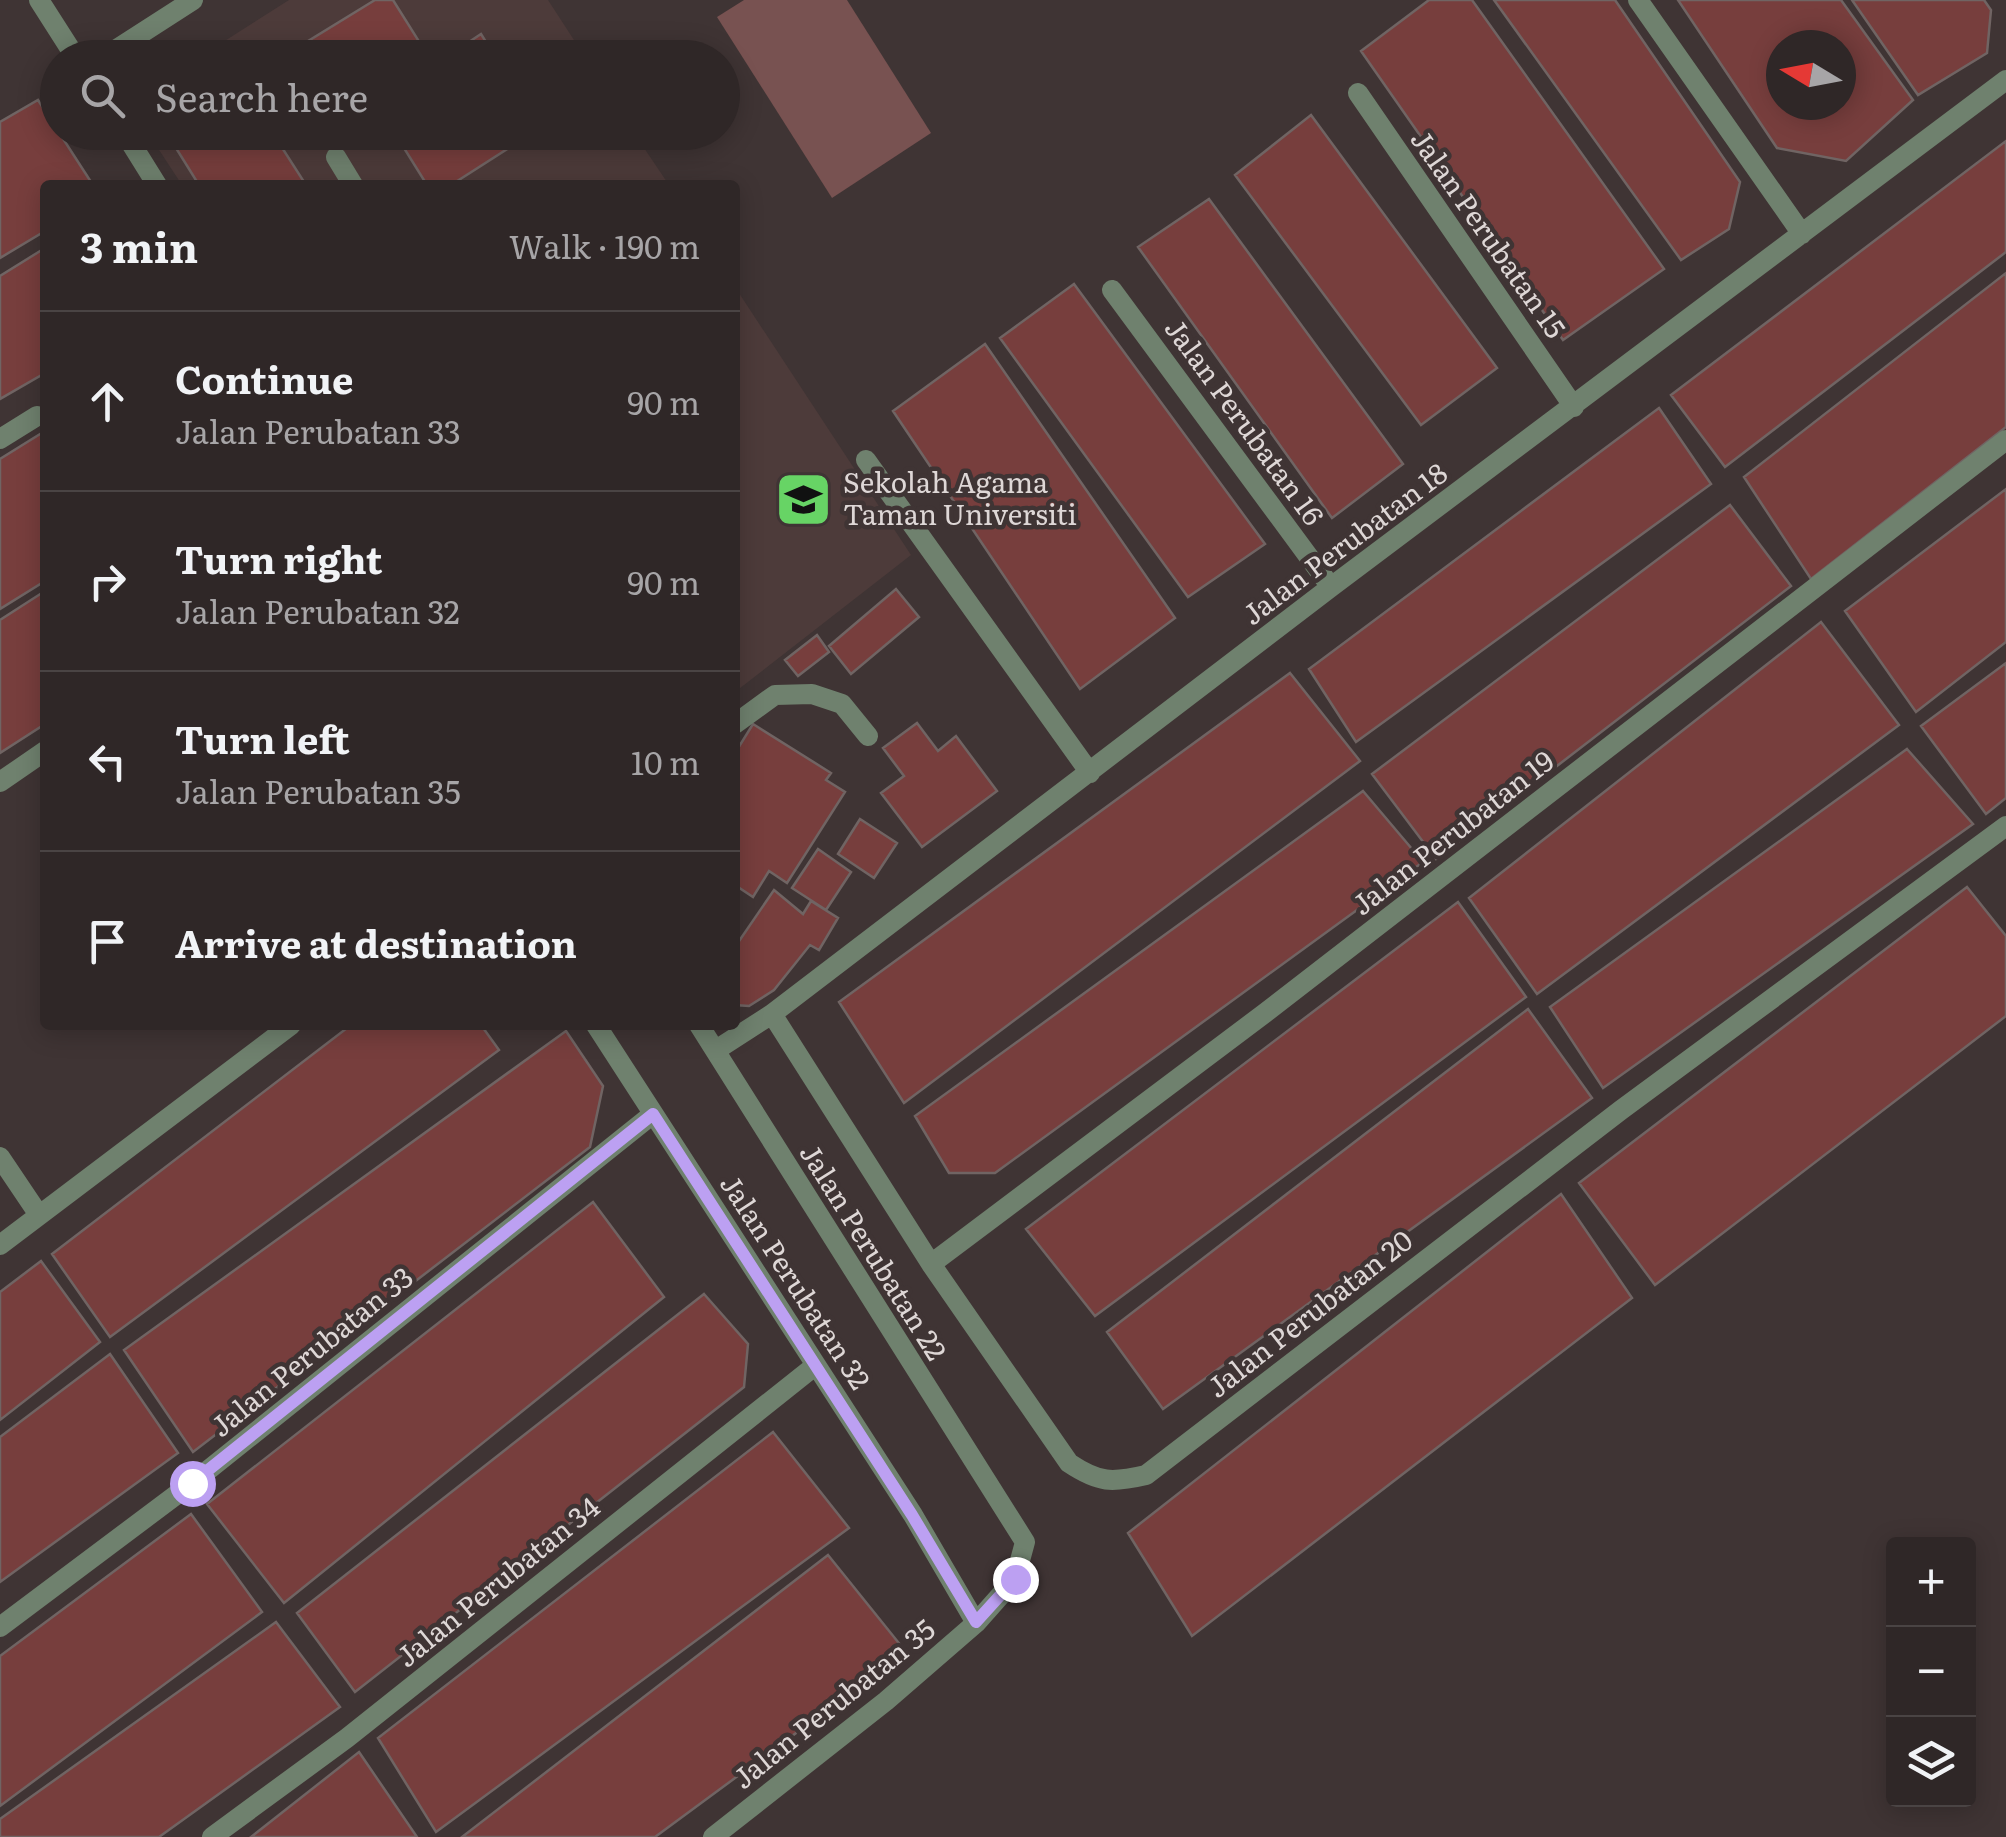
<!DOCTYPE html>
<html lang="en">
<head>
<meta charset="utf-8">
<style>
	:root { --surface:#2f2727; --page:#3b3333; --text:#f1f3f6; --muted:#a7a5a7; --line:#4a4444 }
	body { margin:0; font-family:Literata,serif; background:var(--page); color:var(--text) }
	.controls { position:absolute; right:30px; bottom:30px; display:grid; overflow:hidden; border-radius:10px; box-shadow:0 5px 25px #0003 }
	.controls button { width:90px; height:90px; display:grid; place-items:center; padding:0; border:0; border-bottom:2px solid var(--line); background:var(--surface); color:var(--text); font:50px sans-serif }
	.compass { position:absolute; left:1766px; top:30px; width:90px; height:90px; border-radius:50%; background:var(--surface); box-shadow:0 5px 25px #0003; rotate:280deg }
	.stop { position:absolute; width:30px; height:30px; margin:-22px; border:8px solid #bca0f2; border-radius:50%; background:#fff }
	.stop.end { background:#bca0f2; border-color:#fff; box-shadow:0 2px 10px #0008 }
	.list { margin:0; padding:0; list-style:none }
	h2 { display:flex; justify-content:space-between; align-items:center; height:130px; margin:0; padding:0 40px; font-size:42px }
	h2 small { font-size:32px; font-weight:400; color:var(--muted) }
	.list li { display:grid; grid-template-columns:65px 1fr auto; gap:30px; align-items:center; box-sizing:border-box; height:180px; padding:0 40px; border-top:2px solid var(--line) }
	.list b { display:block; font-size:38px; white-space:nowrap }
	.list p { margin:0; font-size:32px; white-space:nowrap; color:var(--muted) }
	.list em { font-size:32px; font-style:normal; color:var(--muted) }
	.icon { flex:none; width:55px; height:55px; fill:none; stroke:currentColor; stroke-width:2; stroke-linecap:round; stroke-linejoin:round }
	.map { position:relative; flex:none; width:2006px; height:1837px; overflow:hidden }
	.search { position:absolute; background:var(--surface); box-shadow:0 5px 25px #0003; left:40px; top:40px; width:700px; height:110px; display:flex; align-items:center; gap:25px; box-sizing:border-box; padding:0 35px; border-radius:55px; color:var(--muted); font-size:38px }
	.panel { position:absolute; background:var(--surface); box-shadow:0 5px 25px #0003; left:40px; top:180px; width:700px; height:850px; border-radius:10px }
	.map>svg:first-child { display:block }
	.built { fill:#4d3b3a }
	.green { fill:#785251 }
	.building { fill:#773e3d; stroke:#706463; stroke-width:2.5; fill-rule:evenodd }
	.lines { fill:none; stroke-linecap:round; stroke-linejoin:round }
	.service { stroke:#6f816e; stroke-width:20 }
	.minor { stroke:#6f816e; stroke-width:20 }
	.route { stroke:#bca0f2; stroke-width:12 }
	.labels { text-anchor:middle; stroke-width:9; stroke-linejoin:round; paint-order:stroke }
	.street-label { font-size:28px; fill:#ded7d6; stroke:#3f3434 }
	.poi-label { font-size:28px; fill:#ded7d6; stroke:#3f3434; text-anchor:start }
</style>
</head>
<body>
<div class="map">
<svg width="2006" height="1837" viewBox="0 0 2006 1837">
	<rect width="100%" height="100%" fill="#3f3434"/>
	<path class="built" d="M 289,0 L 548,0 L 585,57 L 198,58 Z
		M 148,133 L 634,133 L 669,185 L 182,185 Z
		M 735,287 L 911,555 L 735,692 Z"/>
	<path class="green" d="M 744,0 L 847,0 L 931,133 L 832,198 L 717,17 Z"/>
	<path class="building" d="M 375,0 L 393,0 L 420,43 L 396,58 L 314,58 L 305,43 Z
		M 1429,0 L 1472,0 L 1664,269 L 1563,340 L 1361,51 Z
		M 1494,0 L 1615,0 L 1740,182 L 1729,229 L 1681,260 Z
		M 1678,0 L 1841,0 L 1913,100 L 1846,161 L 1777,148 ZM 1781,45 L 1841,45 L 1841,105 L 1781,105 Z
		M 1852,0 L 1984,0 L 1991,10 L 1987,53 L 1918,95 Z
		M 481,34 L 496,58 L 445,58 Z
		M 38,100 L 93,185 L 45,185 L 45,231 L 0,258 L 0,122 Z
		M 1311,115 L 1497,368 L 1421,425 L 1235,175 Z
		M 166,132 L 272,132 L 306,185 L 199,185 Z
		M 394,132 L 534,132 L 451,185 L 427,185 Z
		M 2006,141 L 2006,252 L 1725,467 L 1671,395 Z
		M 1209,199 L 1403,464 L 1332,518 L 1138,247 Z
		M 45,248 L 45,373 L 0,399 L 0,276 Z
		M 2006,273 L 2006,427 L 1811,579 L 1744,477 Z
		M 1074,284 L 1265,544 L 1188,597 L 1000,338 Z
		M 985,344 L 1175,618 L 1080,689 L 893,411 Z
		M 1659,408 L 1711,484 L 1356,742 L 1309,669 Z
		M 45,431 L 45,581 L 0,609 L 0,459 Z
		M 2006,489 L 2006,642 L 1916,712 L 1845,611 Z
		M 1730,505 L 1791,586 L 1436,859 L 1372,774 Z
		M 896,589 L 919,617 L 851,674 L 829,646 Z
		M 45,591 L 45,724 L 0,753 L 0,620 Z
		M 1821,622 L 1899,725 L 1537,994 L 1469,898 Z
		M 817,635 L 829,652 L 798,676 L 785,660 Z
		M 2006,663 L 2006,798 L 1986,814 L 1921,726 Z
		M 1290,673 L 1360,761 L 904,1103 L 839,1002 Z
		M 917,723 L 938,751 L 956,736 L 997,791 L 922,847 L 881,793 L 904,776 L 883,748 Z
		M 753,724 L 831,773 L 826,780 L 845,792 L 787,883 L 769,871 L 753,897 L 735,885 L 735,753 Z
		M 1907,749 L 1973,824 L 1603,1088 L 1550,1007 Z
		M 1363,791 L 1423,862 L 995,1173 L 949,1173 L 915,1116 Z
		M 860,819 L 897,843 L 874,878 L 838,854 Z
		M 818,849 L 851,872 L 826,910 L 792,888 Z
		M 1967,887 L 2006,936 L 2006,1016 L 1655,1285 L 1579,1183 Z
		M 774,890 L 803,914 L 811,901 L 838,918 L 819,950 L 810,945 L 774,990 L 749,1006 L 735,1005 L 735,947 Z
		M 1458,902 L 1526,997 L 1095,1316 L 1026,1229 Z
		M 1528,1009 L 1592,1098 L 1163,1409 L 1107,1332 Z
		M 351,1025 L 481,1025 L 499,1050 L 110,1337 L 52,1254 Z
		M 566,1031 L 603,1086 L 590,1147 L 193,1452 L 124,1350 Z
		M 1561,1194 L 1632,1298 L 1192,1636 L 1128,1533 Z
		M 593,1202 L 664,1297 L 284,1603 L 207,1504 Z
		M 41,1261 L 100,1342 L 0,1420 L 0,1292 Z
		M 704,1294 L 748,1344 L 744,1387 L 355,1692 L 297,1613 Z
		M 110,1354 L 178,1453 L 0,1582 L 0,1437 Z
		M 773,1432 L 849,1528 L 436,1832 L 378,1738 Z
		M 191,1514 L 262,1612 L 0,1806 L 0,1656 Z
		M 828,1555 L 906,1652 L 655,1837 L 462,1837 Z
		M 276,1622 L 340,1707 L 159,1837 L 0,1837 L 0,1819 Z
		M 359,1752 L 417,1837 L 251,1837 Z"/>
	<g class="lines">
		<path class="service" d="M 336,157 L 353,185
			M 735,724 L 775,695 L 812,694 L 842,704 L 868,736"/>
		<path class="minor" d="M 39,0 L 76,58
			M 1638,0 L 1802,234
			M 103,58 L 193,0
			M 1358,93 L 1574,407
			M 124,132 L 157,185
			M 1112,290 L 1331,587
			M 0,439 L 37,416
			M 866,460 L 1090,773
			M 0,782 L 45,751
			M 772,1014 L 931,1264 L 1069,1463 C 1099,1483 1112,1483 1146,1475 L 1621,1110 L 2006,826
			M 596,1025 L 913,1515 L 976,1623
			M 699,1025 L 1025,1542 L 1015,1579 L 976,1623 L 886,1701 L 713,1837
			M 716,1050 L 772,1014 L 1331,587 L 2006,80
			M 0,1157 L 39,1215
			M 0,1245 L 291,1025
			M 931,1264 L 1265,1013 L 2006,440
			M 0,1627 L 192,1483 L 653,1114
			M 212,1837 L 347,1738 L 816,1365"/>
	</g>
	<g class="lines">
		<path class="route" d="M 192,1483 L 653,1114 L 912,1515 L 976,1622 L 1015,1579"/>
	</g>
	<defs>
		<symbol id="school-square" viewBox="-11 -11 22 22"><rect x="-9" y="-9" width="18" height="18" rx="4" fill="#67d465" stroke="#3f3434"/><path d="M0-5L7-2L0 1L-7-2ZM-4 1L0 2.5L4 1V4Q0 6-4 4Z" fill="#111"/></symbol>
	</defs>
	<g fill-rule="evenodd">
		<use href="#school-square" x="772" y="468" width="63" height="63"/>
	</g>
	<g class="labels">
		<g class="street-label">
			<text transform="translate(1488 234) rotate(55)" y="10">Jalan Perubatan 15</text>
			<text transform="translate(1244 422) rotate(54)" y="10">Jalan Perubatan 16</text>
			<text transform="translate(1345 544) rotate(-37)" y="10">Jalan Perubatan 18</text>
			<text transform="translate(1453 833) rotate(-38)" y="10">Jalan Perubatan 19</text>
			<text transform="translate(873 1252) rotate(58)" y="10">Jalan Perubatan 22</text>
			<text transform="translate(795 1282) rotate(57)" y="10">Jalan Perubatan 32</text>
			<text transform="translate(1310 1314) rotate(-38)" y="10">Jalan Perubatan 20</text>
			<text transform="translate(312 1352) rotate(-39)" y="10">Jalan Perubatan 33</text>
			<text transform="translate(498 1582) rotate(-39)" y="10">Jalan Perubatan 34</text>
			<text transform="translate(834 1704) rotate(-39)" y="10">Jalan Perubatan 35</text>
		</g>
		<g class="poi-label">
			<text x="843" y="493">Sekolah Agama<tspan x="843" dy="32">Taman Universiti</tspan></text>
		</g>
	</g>
</svg>
<div class="controls">
<button>+</button>
<button>−</button>
<button><svg class="icon" aria-label="layers" viewBox="0 0 24 24"><path d="M12 4l9 5-9 5-9-5zM3 14l9 5 9-5"/></svg></button>
</div>
<svg class="compass" viewBox="-18 -18 36 36"><path d="M0-13l5 13h-10z" fill="#e53935"/><path d="M0 13l5-13h-10z" fill="#a7a5a7"/></svg>
<div class="stop" style="left:192px;top:1483px"></div>
<div class="stop end" style="left:1015px;top:1579px"></div>
<div class="search"><svg class="icon" aria-label="search" viewBox="0 0 24 24"><circle cx="10" cy="10" r="6"/><path d="M15 15l6 6"/></svg>Search here</div>
<section class="panel">
<h2>3 min<small>Walk · 190 m</small></h2>
<ul class="list">
<li><svg class="icon" aria-label="ahead" viewBox="0 0 24 24"><path d="M12 20V5M6 11l6-6 6 6"/></svg><div><b>Continue</b><p>Jalan Perubatan 33</p></div><em>90 m</em></li>
<li><svg class="icon" aria-label="right" viewBox="0 0 24 24"><path d="M7 20v-9h11M14 6l5 5-5 5"/></svg><div><b>Turn right</b><p>Jalan Perubatan 32</p></div><em>90 m</em></li>
<li><svg class="icon" aria-label="left" viewBox="0 0 24 24"><path d="M17 20v-9H6M10 6l-5 5 5 5"/></svg><div><b>Turn left</b><p>Jalan Perubatan 35</p></div><em>10 m</em></li>
<li><svg class="icon" aria-label="arrive" viewBox="0 0 24 24"><path d="M6 21V4h12l-3 4 3 4H6"/></svg><div><b>Arrive at destination</b></div></li>
</ul>
</section>
</div>
</body>
</html>
